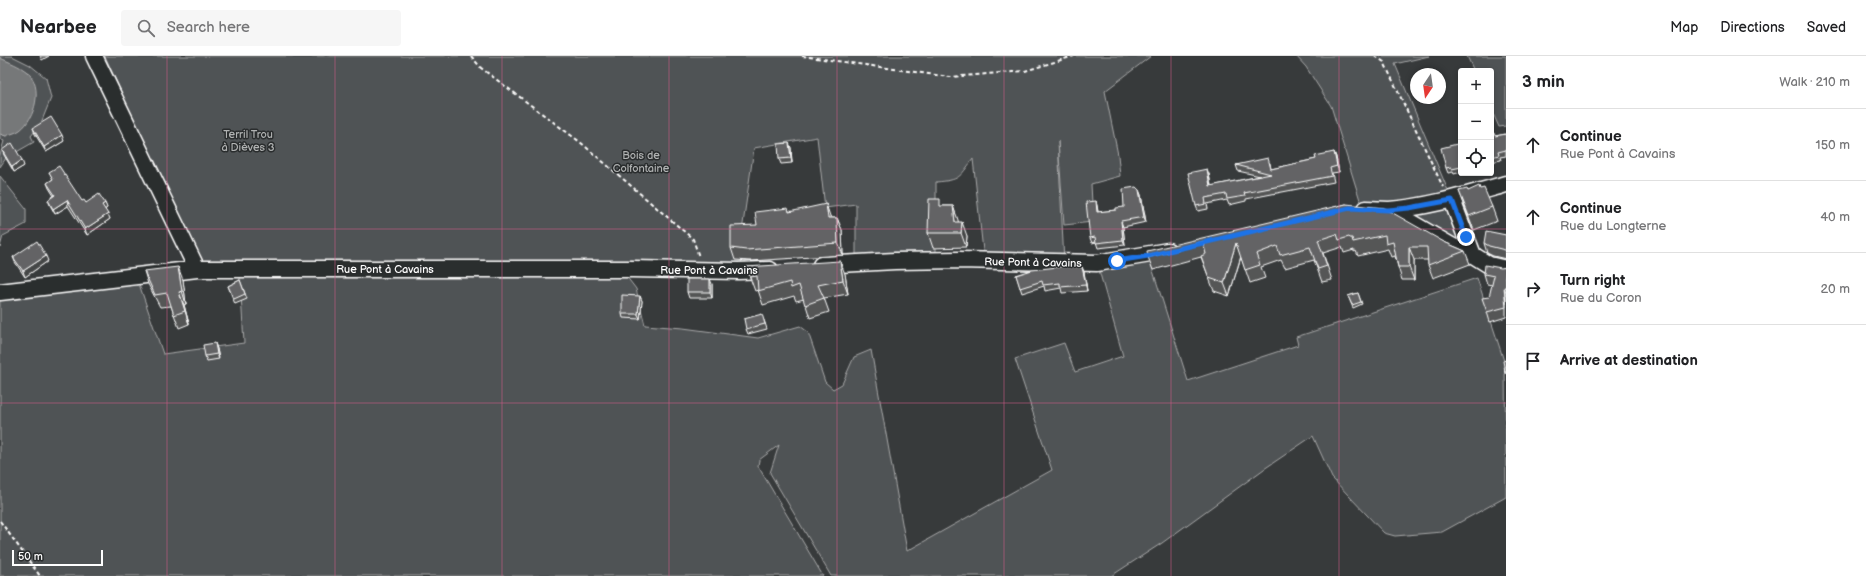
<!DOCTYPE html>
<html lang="en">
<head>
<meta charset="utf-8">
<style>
	:root { --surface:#fff; --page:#f6f6f6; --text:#202124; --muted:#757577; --line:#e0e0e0 }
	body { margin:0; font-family:"Balsamiq Sans",sans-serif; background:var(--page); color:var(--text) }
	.controls { position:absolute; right:12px; top:12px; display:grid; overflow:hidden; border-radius:4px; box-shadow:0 2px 6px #0003 }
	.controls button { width:36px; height:36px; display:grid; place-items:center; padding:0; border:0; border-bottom:1px solid var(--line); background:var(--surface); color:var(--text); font:20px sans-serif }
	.compass { position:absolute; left:1410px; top:12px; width:36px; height:36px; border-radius:50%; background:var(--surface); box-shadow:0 2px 6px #0003; rotate:193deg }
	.scale { position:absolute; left:12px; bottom:10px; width:91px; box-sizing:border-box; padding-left:4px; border:2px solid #fff; border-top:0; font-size:11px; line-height:14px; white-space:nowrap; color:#fff; -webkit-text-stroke:3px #2a2d2e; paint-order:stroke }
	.stop { position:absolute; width:12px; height:12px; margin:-9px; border:3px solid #1a73e8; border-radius:50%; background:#fff }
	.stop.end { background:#1a73e8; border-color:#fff; box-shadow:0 1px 4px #0008 }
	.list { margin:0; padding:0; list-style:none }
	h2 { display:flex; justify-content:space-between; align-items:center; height:52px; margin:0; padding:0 16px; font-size:17px }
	h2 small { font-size:13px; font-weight:400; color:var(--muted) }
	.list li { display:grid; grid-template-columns:26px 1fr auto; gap:12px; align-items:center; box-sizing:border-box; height:72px; padding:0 16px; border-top:1px solid var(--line) }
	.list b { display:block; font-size:15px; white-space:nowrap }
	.list p { margin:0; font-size:13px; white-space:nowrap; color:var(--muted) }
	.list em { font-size:13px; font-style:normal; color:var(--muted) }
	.icon { flex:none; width:22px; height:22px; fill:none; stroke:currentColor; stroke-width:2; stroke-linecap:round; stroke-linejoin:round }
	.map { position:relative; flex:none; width:1506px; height:520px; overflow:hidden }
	header { display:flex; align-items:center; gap:24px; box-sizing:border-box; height:56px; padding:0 20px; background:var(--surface); border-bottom:1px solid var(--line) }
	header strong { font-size:19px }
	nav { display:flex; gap:22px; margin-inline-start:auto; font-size:14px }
	.search { width:280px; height:36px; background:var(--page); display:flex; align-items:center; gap:10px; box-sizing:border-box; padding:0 14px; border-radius:4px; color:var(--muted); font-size:15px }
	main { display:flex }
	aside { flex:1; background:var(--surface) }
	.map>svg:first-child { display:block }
	.green { fill:#505354; stroke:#a8a9aa }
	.water { fill:#767879; stroke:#adaeaf }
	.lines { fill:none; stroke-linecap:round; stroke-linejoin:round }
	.minor-casing { stroke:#fff; stroke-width:19 }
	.path { stroke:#fff; stroke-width:2; stroke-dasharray:4 3; stroke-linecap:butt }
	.minor { stroke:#2a2d2e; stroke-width:16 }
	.wall { fill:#555657; stroke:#fff }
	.shaded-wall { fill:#454647; stroke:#fff }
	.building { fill:#636465; stroke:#fff }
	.route { stroke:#1a73e8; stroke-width:5 }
	.grid { fill:none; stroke:#d45d8c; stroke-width:1; stroke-opacity:0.55 }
	.labels { text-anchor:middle; stroke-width:3; stroke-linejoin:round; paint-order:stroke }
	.park-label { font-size:11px; fill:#b0b2b2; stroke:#2a2d2e }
	.street-label { font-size:11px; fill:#fff; stroke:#2a2d2e }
</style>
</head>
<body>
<header>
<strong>Nearbee</strong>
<div class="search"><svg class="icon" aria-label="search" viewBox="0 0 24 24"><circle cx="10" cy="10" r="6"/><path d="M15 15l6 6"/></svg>Search here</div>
<nav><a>Map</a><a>Directions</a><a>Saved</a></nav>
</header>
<main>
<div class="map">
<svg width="1506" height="520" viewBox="0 0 1506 520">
	<rect width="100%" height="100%" fill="#373a3b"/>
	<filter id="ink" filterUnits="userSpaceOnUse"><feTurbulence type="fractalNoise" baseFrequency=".025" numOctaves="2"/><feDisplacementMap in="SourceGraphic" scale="8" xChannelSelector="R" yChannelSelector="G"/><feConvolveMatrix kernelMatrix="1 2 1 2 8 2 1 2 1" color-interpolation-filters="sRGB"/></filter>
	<g filter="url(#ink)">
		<path class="green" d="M 0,0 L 12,0 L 30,9 L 46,22 L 51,42 L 41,67 L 31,80 L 34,86 L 6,102 L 0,111 L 0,99 L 4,85 L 0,83 L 0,78 L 6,80 L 29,17 L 0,2 Z
			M 105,0 L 1151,0 L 1105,35 L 1118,99 L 1120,120 L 1091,128 L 1093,166 L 1064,169 L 1058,85 L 1064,207 L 984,204 L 973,103 C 959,122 960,124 936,126 L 936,205 L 856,206 L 856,148 L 825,152 L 817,81 L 754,92 L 741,182 C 744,189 744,201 740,209 L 198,210 Z
			M 1296,0 L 1429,0 L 1395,8 L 1452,144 L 1463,187 L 1414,162 L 1415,156 L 1369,153 L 1360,144 L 1331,50 L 1306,11 Z
			M 1467,0 L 1506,0 L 1506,70 L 1499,71 L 1491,53 L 1491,15 L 1474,15 Z
			M 0,120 L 26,153 L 26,168 L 3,180 L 0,191 Z
			M 1148,199 L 1188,325 L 1298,289 L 1296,281 L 1477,222 L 1505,308 L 1506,441 L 1442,476 L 1395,480 L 1384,477 L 1332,422 L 1313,380 L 1264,413 L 1162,487 L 1111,520 L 831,520 L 770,417 L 779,389 L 759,404 L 758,410 L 823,520 L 0,520 L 0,239 L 137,222 L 163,298 L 244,287 L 240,223 L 242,217 L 623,216 L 636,233 L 645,269 L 683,272 L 758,282 L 800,270 L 808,276 L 825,326 L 833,333 L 842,328 L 854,301 L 871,294 L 907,495 L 1052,414 L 1015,303 L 1064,287 L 1075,316 L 1123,300 L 1097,207 Z"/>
		<path class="water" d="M 0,2 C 9,6 20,10 27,16 C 44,30 35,63 20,74 C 16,77 10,78 6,80 L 0,78 Z"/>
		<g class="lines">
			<defs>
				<path id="minor" d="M 94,0 L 197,213
					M 1452,144 L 1473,199 L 1489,209 L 1506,213
					M 1366,153 L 1389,154 L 1453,191 L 1473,199
					M 1389,154 C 1429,151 1467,139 1506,128
					M 821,209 L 895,205 L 960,204 L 1097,207 L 1168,195
					M 0,236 L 197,213 L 632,213 L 738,215 L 770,214"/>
			</defs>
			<use href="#minor" class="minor-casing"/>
			<path class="path" d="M 471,0 L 481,12 L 580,86 L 693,183 L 699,201
				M 802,0 L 950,21 L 1025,15 L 1074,0
				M 1375,0 L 1384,6 L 1443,131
				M 1506,307 L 1505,315 L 1506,320
				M 0,465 L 40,520"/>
			<use href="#minor" class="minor"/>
		</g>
		<path class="wall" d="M 40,0 L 49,0 L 42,4 Z
			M 33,72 L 64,85 L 46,96 L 35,78 Z
			M 1491,78 L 1495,80 L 1506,78 L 1506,100 L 1500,101 L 1501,104 L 1491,106 Z
			M 789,87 L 791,92 L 792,107 L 781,108 L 779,103 Z
			M 1461,87 L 1461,116 L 1454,118 L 1453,116 L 1448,117 L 1446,112 Z
			M 2,94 L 24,110 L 14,116 L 4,99 Z
			M 1334,96 L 1336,101 L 1339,116 L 1332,117 L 1334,126 L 1246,143 L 1246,145 L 1229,149 L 1227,144 L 1207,148 L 1208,153 L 1198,155 L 1196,150 L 1209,118 L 1211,130 L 1260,120 L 1238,115 L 1236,109 L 1270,107 L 1271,113 L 1316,103 Z
			M 49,116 L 82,145 L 86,147 L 105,147 L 107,152 L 105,154 L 110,163 L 87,179 L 68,150 L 55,158 L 50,149 L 48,144 L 54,140 L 49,132 L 47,127 L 53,123 Z
			M 1480,133 L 1492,151 L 1497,165 L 1474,174 L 1459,135 L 1468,135 Z
			M 1139,134 L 1141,139 L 1146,166 L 1123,171 L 1125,189 L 1098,192 L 1096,186 L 1092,187 L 1090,182 L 1096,145 L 1097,150 L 1098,156 L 1116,154 L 1124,151 Z
			M 1346,148 L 1444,186 L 1465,195 L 1470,208 L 1433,222 L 1428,209 L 1428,204 L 1414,204 L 1414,224 L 1402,224 L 1398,211 L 1395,200 L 1391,201 L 1388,193 L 1358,200 L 1356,195 L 1354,196 L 1354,194 L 1344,197 L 1342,191 L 1323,197 L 1332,224 L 1322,226 L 1314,204 L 1285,212 L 1281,204 L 1261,211 L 1265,222 L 1250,227 L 1241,201 L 1229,240 L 1214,235 L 1201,201 L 1153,214 L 1148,201 Z
			M 942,150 L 953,150 L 958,166 L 967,180 L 966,191 L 933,192 L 928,177 Z
			M 789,155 L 830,160 L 831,162 L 837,162 L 842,174 L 843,199 L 751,205 L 735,204 L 731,192 L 757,169 Z
			M 1506,179 L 1506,203 L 1493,200 L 1487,197 L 1484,187 Z
			M 13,201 L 48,205 L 25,221 L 15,206 Z
			M 746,211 L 845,218 L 848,238 L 824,242 L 829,256 L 810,262 L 804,243 L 796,245 L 794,240 L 763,249 L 758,234 L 755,235 Z
			M 1082,211 L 1084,216 L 1087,235 L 1062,237 L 1061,232 L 1045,235 L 1044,230 L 1022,237 L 1016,219 Z
			M 1506,211 L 1506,261 L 1490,266 L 1487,256 L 1492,229 L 1487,228 L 1484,218 Z
			M 144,215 L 183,224 L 186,248 L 184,249 L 189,268 L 179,272 L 171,250 L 160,251 L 148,228 Z
			M 240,224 L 247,243 L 235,248 L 228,230 Z
			M 712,228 L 712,242 L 689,242 L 687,236 Z
			M 1358,237 L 1362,248 L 1353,252 L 1348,240 Z
			M 640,240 L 642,245 L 640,263 L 623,262 L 622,258 Z
			M 764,264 L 767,273 L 748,278 L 746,273 Z
			M 215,287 L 217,293 L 219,303 L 207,305 L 205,300 Z"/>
		<path class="shaded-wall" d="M 62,79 L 64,85 L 46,96 L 44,91 Z
			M 789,87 L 791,92 L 792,107 L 791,102 Z
			M 1334,96 L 1336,101 L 1339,116 L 1337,110 Z
			M 22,104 L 24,110 L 14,116 L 12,111 Z
			M 1207,113 L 1209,118 L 1212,136 L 1210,130 Z
			M 1139,134 L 1141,139 L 1146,166 L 1144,161 Z
			M 67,144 L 68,150 L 55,158 L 53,153 Z
			M 1096,145 L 1097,150 L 1099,161 L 1097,156 Z
			M 105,147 L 107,152 L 104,154 L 102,149 Z
			M 826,148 L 830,160 L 832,174 L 828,162 Z
			M 953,150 L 958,164 L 960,177 L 955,166 Z
			M 108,158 L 110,163 L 87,179 L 85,173 Z
			M 837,162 L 842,174 L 843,199 L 838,187 Z
			M 1121,165 L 1123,171 L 1125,189 L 1123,184 Z
			M 962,166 L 967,180 L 966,191 L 961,177 Z
			M 1236,187 L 1241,200 L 1229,240 L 1224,227 Z
			M 1409,191 L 1414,204 L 1414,224 L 1409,211 Z
			M 46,200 L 48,205 L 25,221 L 23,215 Z
			M 840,205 L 845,218 L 848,238 L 843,224 Z
			M 178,211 L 183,224 L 186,248 L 182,235 Z
			M 1082,211 L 1084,216 L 1087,235 L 1086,229 Z
			M 710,223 L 712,228 L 712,242 L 710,236 Z
			M 1504,231 L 1506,236 L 1506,248 Z
			M 179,236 L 184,249 L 189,268 L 185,255 Z
			M 640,240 L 642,245 L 640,263 L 638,258 Z
			M 215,287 L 217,293 L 219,303 L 217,298 Z"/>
		<path class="building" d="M 51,61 L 62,79 L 44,91 L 33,72 Z
			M 1494,77 L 1495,80 L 1506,78 L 1506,94 L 1498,96 L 1499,99 L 1491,101 L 1491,78 Z
			M 12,87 L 22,104 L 12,111 L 2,94 Z
			M 789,87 L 791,102 L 779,103 L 778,88 Z
			M 1461,87 L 1461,111 L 1452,113 L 1451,111 L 1446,112 L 1441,92 Z
			M 1334,96 L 1337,110 L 1330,112 L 1332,120 L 1244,137 L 1245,140 L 1227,143 L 1226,138 L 1205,142 L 1206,148 L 1196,150 L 1188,117 L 1207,113 L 1210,130 L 1271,118 L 1236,109 L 1268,102 L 1271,113 L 1316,103 L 1315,100 Z
			M 59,110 L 82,145 L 84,144 L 86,147 L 99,138 L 105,147 L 102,149 L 108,158 L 85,173 L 67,144 L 53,153 L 48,144 L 55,139 L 47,127 L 53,123 L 49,116 Z
			M 1479,130 L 1480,133 L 1484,132 L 1492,151 L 1469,160 L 1459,135 L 1467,133 L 1468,135 Z
			M 1136,131 L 1139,134 L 1144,161 L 1121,165 L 1123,184 L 1096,187 L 1095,181 L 1090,182 L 1086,146 L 1096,145 L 1097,156 L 1116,154 L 1116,152 L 1124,151 L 1123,133 Z
			M 929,143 L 940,143 L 940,150 L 953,150 L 955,166 L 962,166 L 961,177 L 928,177 Z
			M 826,148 L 828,162 L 837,162 L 838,187 L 746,194 L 731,192 L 731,170 L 757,169 L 755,156 L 788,152 L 789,156 Z
			M 1346,148 L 1384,152 L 1444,186 L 1465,195 L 1428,209 L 1427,191 L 1409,191 L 1409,211 L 1398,211 L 1393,186 L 1386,188 L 1385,179 L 1353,186 L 1352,182 L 1350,182 L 1349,181 L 1339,184 L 1337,178 L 1318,184 L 1327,210 L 1318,213 L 1310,191 L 1280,199 L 1277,190 L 1256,198 L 1260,209 L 1245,214 L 1236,187 L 1224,227 L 1209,222 L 1201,200 L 1206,198 L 1203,186 L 1148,201 L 1147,195 Z
			M 1486,175 L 1506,179 L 1506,195 L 1505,194 L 1489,190 L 1484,187 Z
			M 37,185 L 46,200 L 23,215 L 13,201 Z
			M 840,205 L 843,224 L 818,229 L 824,242 L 805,249 L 799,229 L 791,232 L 790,226 L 758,235 L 757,220 L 750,221 L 746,211 Z
			M 1485,209 L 1501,212 L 1506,211 L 1505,221 L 1506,221 L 1506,231 L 1504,231 L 1506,251 L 1487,256 L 1482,242 L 1489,241 L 1494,220 L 1484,218 Z
			M 1066,210 L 1082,211 L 1086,229 L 1060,231 L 1060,227 L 1043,229 L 1042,225 L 1020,232 L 1016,219 L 1032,214 Z
			M 178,211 L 182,235 L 179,236 L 185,255 L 174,259 L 167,237 L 155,239 L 144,215 Z
			M 687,223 L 710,223 L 710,236 L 687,236 Z
			M 240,224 L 245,238 L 234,243 L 228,230 Z
			M 1358,237 L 1361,246 L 1352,249 L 1348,240 Z
			M 622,239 L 640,240 L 638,258 L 622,258 Z
			M 762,258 L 765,268 L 746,273 L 744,263 Z
			M 215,287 L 217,298 L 205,300 L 203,289 Z
			M 1506,304 L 1506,314 L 1505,315 L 1503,305 Z"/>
	</g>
	<g class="lines" filter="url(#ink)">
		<path class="route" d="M 1117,205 L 1148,200 L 1350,152 L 1388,154 L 1409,152 L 1452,144 L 1466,181"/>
	</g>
	<path class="grid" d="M 167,0 L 167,520M 335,0 L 335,520M 502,0 L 502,520M 669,0 L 669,520M 837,0 L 837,520M 1004,0 L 1004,520M 1171,0 L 1171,520M 1339,0 L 1339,520M 0,173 L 1506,173M 0,347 L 1506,347"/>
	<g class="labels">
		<g class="park-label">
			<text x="248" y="82">Terril Trou<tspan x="248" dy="13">à Dièves 3</tspan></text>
			<text x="641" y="103">Bois de<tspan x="641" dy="13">Colfontaine</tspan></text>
		</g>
		<g class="street-label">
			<text transform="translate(1033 206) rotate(1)" y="4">Rue Pont à Cavains</text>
			<text x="385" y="217">Rue Pont à Cavains</text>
			<text x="709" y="218">Rue Pont à Cavains</text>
		</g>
	</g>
</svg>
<div class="controls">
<button>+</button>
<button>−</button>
<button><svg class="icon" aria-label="locate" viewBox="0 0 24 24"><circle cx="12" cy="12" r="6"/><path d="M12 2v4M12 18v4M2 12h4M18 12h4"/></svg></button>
</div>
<svg class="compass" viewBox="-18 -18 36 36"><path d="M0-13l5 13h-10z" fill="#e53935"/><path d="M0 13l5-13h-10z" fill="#757577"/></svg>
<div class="scale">50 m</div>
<div class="stop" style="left:1117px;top:205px"></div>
<div class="stop end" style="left:1466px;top:181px"></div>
</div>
<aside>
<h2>3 min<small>Walk · 210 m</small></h2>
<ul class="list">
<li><svg class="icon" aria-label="ahead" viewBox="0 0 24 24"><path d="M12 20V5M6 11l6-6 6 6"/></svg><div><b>Continue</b><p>Rue Pont à Cavains</p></div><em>150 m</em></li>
<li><svg class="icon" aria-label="ahead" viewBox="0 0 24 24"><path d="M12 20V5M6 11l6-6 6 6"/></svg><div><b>Continue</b><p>Rue du Longterne</p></div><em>40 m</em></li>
<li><svg class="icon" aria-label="right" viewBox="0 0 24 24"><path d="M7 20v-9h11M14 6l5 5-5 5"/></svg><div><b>Turn right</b><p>Rue du Coron</p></div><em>20 m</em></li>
<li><svg class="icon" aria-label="arrive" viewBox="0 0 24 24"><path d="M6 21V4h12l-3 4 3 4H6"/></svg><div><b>Arrive at destination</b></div></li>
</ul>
</aside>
</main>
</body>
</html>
